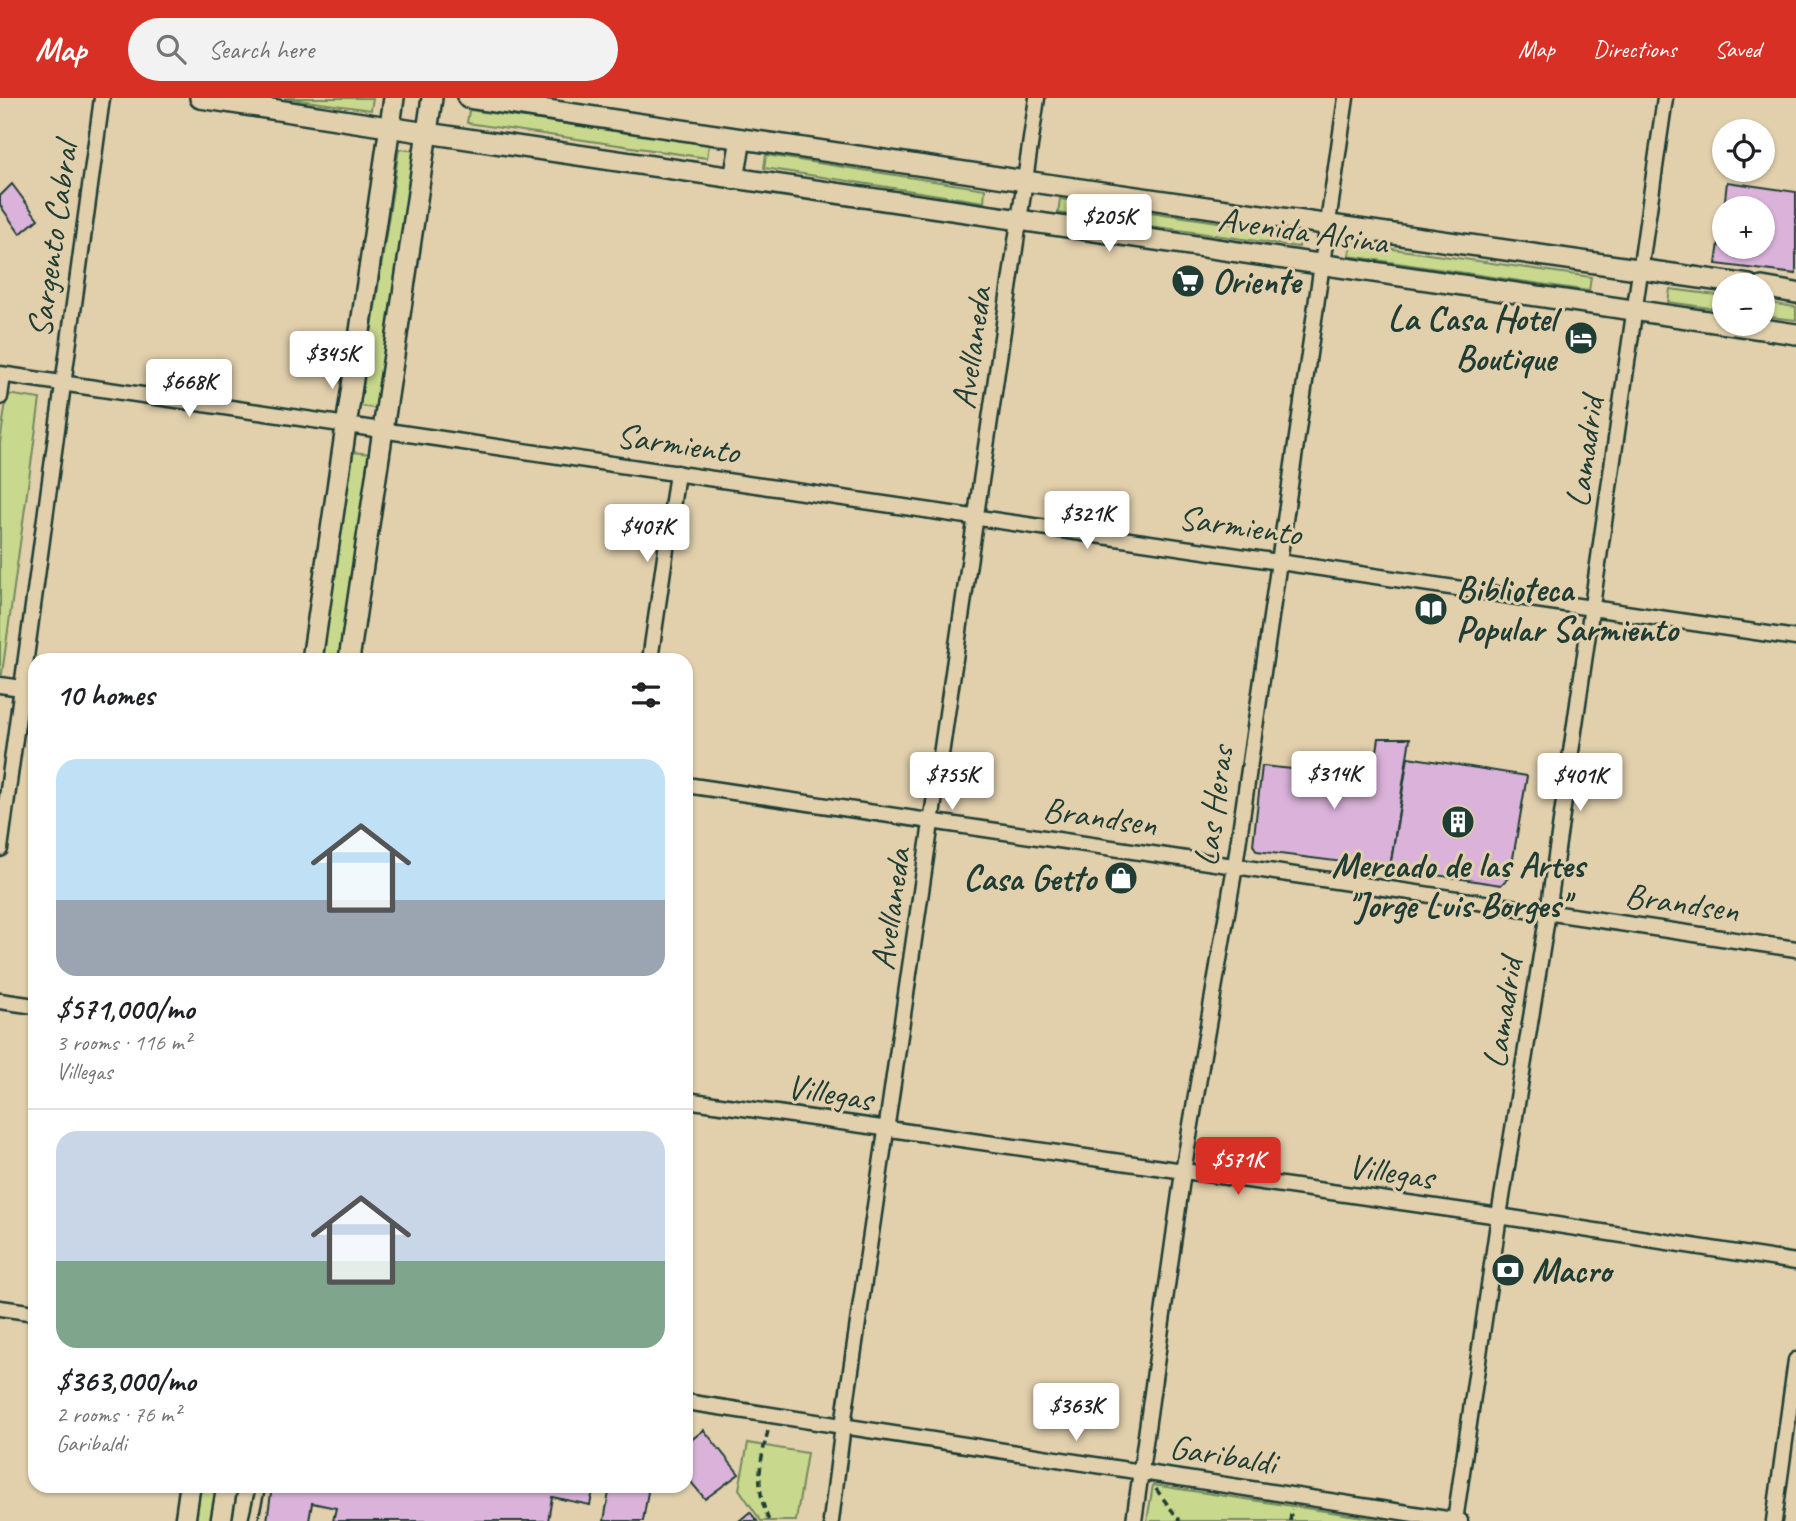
<!DOCTYPE html>
<html lang="en">
<head>
<meta charset="utf-8">
<style>
  body { margin:0; font-family:Caveat,sans-serif; background:#f2f2f2; color:#202124; height:100vh; display:flex; flex-direction:column; font-size:26px; white-space:nowrap }
  * { box-sizing:border-box; margin:0 }
  p { font-size:23px; color:#757577 }
  .icon { flex:none; width:38px; height:38px; fill:none; stroke:currentColor; stroke-width:2; stroke-linecap:round; stroke-linejoin:round }
  .map { position:relative; flex:1; overflow:hidden }
  .details { position:absolute; left:28px; top:555px; width:665px; height:840px; display:flex; flex-direction:column; background:#fff; border-radius:21px; box-shadow:0 2px 5px #0004 }
  .details>* { flex:none }
  .buttons { position:absolute; left:1712px; top:21px; display:grid; gap:14px }
  .buttons a { display:grid; place-items:center; width:63px; height:63px; border-radius:50%; background:#fff; box-shadow:0 2px 5px #0004; font-size:35px }
  .price { position:absolute; translate:-50% -60px; padding:0 16px; border-radius:7px; background:#fff; color:#222; font-size:23px; line-height:46px; filter:drop-shadow(0 2px 4px #0008) }
  .price::after { content:''; position:absolute; left:50%; top:42px; width:21px; height:16px; margin-left:-10px; background:inherit; clip-path:polygon(0 0,100% 0,50% 100%) }
  .price.current { background:#d93025; color:#fff }
  ul { padding:0; list-style:none }
  li { display:grid; align-content:center; gap:14px; height:371px; padding:0 28px }
  li+li { border-top:2px solid #e0e0e0 }
  li span { display:grid; place-items:center; height:217px; border-radius:21px; color:#555 }
  li>.icon { margin-inline-start:auto }
  span .icon { width:126px; height:126px; fill:#fffc; stroke-width:1 }
  li b { font-size:30px }
  h2 { display:flex; justify-content:space-between; align-items:center; height:84px; padding:0 28px; font-size:30px }
  header { display:flex; align-items:center; gap:42px; box-sizing:border-box; height:98px; padding:0 35px; background:#d93025; color:#fff }
  header strong { font-size:33px }
  nav { display:flex; gap:38px; margin-inline-start:auto; font-size:24px }
  .search { width:490px; height:63px; background:#f2f2f2; display:flex; align-items:center; gap:18px; box-sizing:border-box; padding:0 24px; border-radius:38px; color:#757577; font-size:26px }
  .map>svg:first-child { display:block }
  .green { fill:#c8d88c; stroke:#748a60; stroke-width:2 }
  .building { fill:#dab2da; stroke:#1f3d34; stroke-width:2 }
  .lines { fill:none; stroke-linecap:round; stroke-linejoin:round }
  .service-casing { stroke:#1f3d34; stroke-width:12 }
  .minor-casing { stroke:#1f3d34; stroke-width:19 }
  .secondary-casing { stroke:#1f3d34; stroke-width:24 }
  .path { stroke:#1f3d34; stroke-width:3.5; stroke-dasharray:7 5; stroke-linecap:butt }
  .service { stroke:#e2d0ad; stroke-width:7 }
  .minor { stroke:#e2d0ad; stroke-width:14 }
  .secondary { stroke:#e2d0ad; stroke-width:19 }
  .labels { text-anchor:middle; stroke-width:6; stroke-linejoin:round; paint-order:stroke }
  .street-label { font-size:35px; fill:#1f3d34; stroke:#e2d0ad }
  .poi-label { font-size:35px; font-weight:bold; fill:#1f3d34; stroke:#e2d0ad; text-anchor:start }
</style>
</head>
<body>
<header>
<strong>Map</strong>
<div class="search"><svg class="icon" aria-label="search" viewBox="0 0 24 24"><circle cx="10" cy="10" r="6"/><path d="M15 15l6 6"/></svg>Search here</div>
<nav><a>Map</a><a>Directions</a><a>Saved</a></nav>
</header>
<div class="map">
<svg width="1796" height="1423" viewBox="0 0 1796 1423">
  <rect width="100%" height="100%" fill="#e2d0ad"/>
  <filter id="ink" filterUnits="userSpaceOnUse"><feTurbulence type="fractalNoise" baseFrequency=".0143" numOctaves="2"/><feDisplacementMap in="SourceGraphic" scale="14" xChannelSelector="R" yChannelSelector="G"/><feConvolveMatrix kernelMatrix="1 2 1 2 8 2 1 2 1" color-interpolation-filters="sRGB"/></filter>
  <g filter="url(#ink)">
    <g class="green">
      <polygon points="284,0 373,0 371,12"/>
      <polygon points="469,12 709,46 707,60 467,25"/>
      <polygon points="399,51 417,53 379,311 360,308"/>
      <polygon points="766,57 985,91 984,104 764,70"/>
      <polygon points="1060,101 1301,136 1299,149 1058,115"/>
      <polygon points="1351,145 1591,179 1589,193 1349,158"/>
      <polygon points="1670,191 1724,198 1724,212 1668,204"/>
      <polygon points="1762,204 1796,209 1796,222 1762,218"/>
      <polygon points="7,296 40,301 2,576 0,576 0,345"/>
      <polygon points="352,354 371,356 341,562 321,562"/>
      <polygon points="748,1345 807,1355 796,1423 761,1423 739,1391"/>
      <polygon points="1153,1387 1390,1423 1147,1423"/>
      <polygon points="198,1388 217,1388 212,1423 193,1423"/>
    </g>
    <g class="building">
      <polygon points="1727,84 1796,94 1796,176 1716,166 1724,110 1724,149 1762,149 1762,110 1724,110"/>
      <polygon points="12,86 38,121 20,136 0,107 0,98"/>
      <polygon points="1379,640 1410,640 1390,770 1257,753 1253,747 1262,668 1373,679"/>
      <polygon points="1408,659 1527,678 1510,778 1501,787 1390,770"/>
      <polygon points="704,1332 739,1376 705,1401 686,1378 686,1346"/>
      <polygon points="272,1388 594,1388 590,1407 552,1399 548,1423 333,1423 336,1410 312,1405 309,1423 267,1423"/>
      <polygon points="610,1388 649,1388 643,1423 604,1423"/>
      <polygon points="750,1414 757,1423 739,1423"/>
    </g>
    <g class="lines">
      <defs>
        <polyline id="service" points="253,1423 261,1388"/>
        <g id="minor">
          <polyline points="0,276 1796,540"/>
          <polyline points="0,299 3,277"/>
          <polyline points="650,562 677,375"/>
          <polyline points="0,587 35,592"/>
          <polyline points="686,687 1796,851"/>
          <polyline points="0,751 102,0"/>
          <polyline points="0,903 35,908"/>
          <polyline points="686,1002 1499,1118 1796,1164"/>
          <polyline points="0,1210 35,1215"/>
          <polyline points="686,1304 1460,1423"/>
          <polyline points="831,1423 843,1327 1037,0"/>
          <polyline points="1134,1423 1183,1074 1235,768 1346,0"/>
          <polyline points="1455,1423 1499,1118 1548,814 1665,0"/>
          <polyline points="1774,1423 1796,1262"/>
        </g>
        <g id="secondary">
          <polyline points="200,0 427,35 1796,236"/>
          <polyline points="468,0 1025,83 1749,187"/>
          <polyline points="734,81 741,41"/>
          <polyline points="1762,189 1796,195"/>
          <polyline points="312,562 394,0"/>
          <polyline points="349,562 432,0"/>
          <polyline points="185,1423 190,1388"/>
          <polyline points="221,1423 227,1388"/>
        </g>
      </defs>
      <use href="#service" class="service-casing"/>
      <use href="#minor" class="minor-casing"/>
      <use href="#secondary" class="secondary-casing"/>
      <g class="path">
        <path d="M 768,1333 C 759,1367 755,1389 769,1423"/>
        <polyline points="1156,1391 1180,1423"/>
        <polyline points="1290,1423 1292,1411"/>
      </g>
      <use href="#service" class="service"/>
      <use href="#minor" class="minor"/>
      <use href="#secondary" class="secondary"/>
    </g>
  </g>
  <defs>
    <symbol id="supermarket-disc" viewBox="-11 -11 22 22"><circle r="9.5" fill="#1f3d34" stroke="#e2d0ad"/><path d="M-6-5.5h2.5l.6 2H6L4.5 2H-2.5L-4.4-4H-6ZM-1.5 3.2a1.3 1.3 0 1 0 .1 0ZM3 3.2a1.3 1.3 0 1 0 .1 0Z" fill="#fff"/></symbol>
    <symbol id="hotel-disc" viewBox="-11 -11 22 22"><circle r="9.5" fill="#1f3d34" stroke="#e2d0ad"/><path d="M-6-4.5h1.5V1H6V5H4.5V3h-9V5H-6ZM-4 0a1.8 1.8 0 1 1 3.6 0ZM.5 0V-2.5h3Q6-2.5 6 0Z" fill="#fff"/></symbol>
    <symbol id="library-disc" viewBox="-11 -11 22 22"><circle r="9.5" fill="#1f3d34" stroke="#e2d0ad"/><path d="M-6-4Q-3-5.5-.7-3.5V5Q-3 3-6 4ZM6-4Q3-5.5 .7-3.5V5Q3 3 6 4Z" fill="#fff"/></symbol>
    <symbol id="building-disc" viewBox="-11 -11 22 22"><circle r="9.5" fill="#1f3d34" stroke="#e2d0ad"/><path d="M-4-6H4V6H1V3H-1V6H-4ZM-2.5-4.3h1.7v1.8h-1.7ZM.8-4.3h1.7v1.8H.8ZM-2.5-1h1.7V.8h-1.7ZM.8-1h1.7V.8H.8Z" fill="#fff"/></symbol>
    <symbol id="shop-disc" viewBox="-11 -11 22 22"><circle r="9.5" fill="#1f3d34" stroke="#e2d0ad"/><path d="M-5-2.5h2.3a2.7 3.5 0 0 1 5.4 0H5L5.5 6h-11ZM-1.5-2.5h3a1.5 2.3 0 0 0-3 0Z" fill="#fff"/></symbol>
    <symbol id="bank-disc" viewBox="-11 -11 22 22"><circle r="9.5" fill="#1f3d34" stroke="#e2d0ad"/><path d="M-6-4H6V4H-6ZM0-2.3a2.3 2.3 0 1 0 0 4.6a2.3 2.3 0 1 0 0-4.6Z" fill="#fff"/></symbol>
  </defs>
  <g fill-rule="evenodd">
    <use href="#supermarket-disc" x="1169" y="164" width="38" height="38"/>
    <use href="#hotel-disc" x="1562" y="221" width="38" height="38"/>
    <use href="#library-disc" x="1412" y="492" width="38" height="38"/>
    <use href="#building-disc" x="1439" y="705" width="38" height="38"/>
    <use href="#shop-disc" x="1102" y="761" width="38" height="38"/>
    <use href="#bank-disc" x="1489" y="1153" width="38" height="38"/>
  </g>
  <g class="labels">
    <g class="street-label">
      <text transform="translate(1303 132) rotate(8)" y="12">Avenida Alsina</text>
      <text transform="translate(52 142) rotate(-82)" y="12">Sargento Cabral</text>
      <text transform="translate(971 250) rotate(-82)" y="12">Avellaneda</text>
      <text transform="translate(678 345) rotate(8)" y="12">Sarmiento</text>
      <text transform="translate(1584 354) rotate(-82)" y="12">Lamadrid</text>
      <text transform="translate(1240 427) rotate(8)" y="12">Sarmiento</text>
      <text transform="translate(1213 708) rotate(-82)" y="12">Las Heras</text>
      <text transform="translate(1100 718) rotate(8)" y="12">Brandsen</text>
      <text transform="translate(1682 804) rotate(8)" y="12">Brandsen</text>
      <text transform="translate(890 811) rotate(-82)" y="12">Avellaneda</text>
      <text transform="translate(1502 915) rotate(-81)" y="12">Lamadrid</text>
      <text transform="translate(830 994) rotate(9)" y="12">Villegas</text>
      <text transform="translate(1391 1073) rotate(8)" y="12">Villegas</text>
      <text transform="translate(1223 1356) rotate(9)" y="12">Garibaldi</text>
    </g>
    <g class="poi-label">
      <text x="1212" y="195">Oriente</text>
      <text x="1556" y="232" text-anchor="end">La Casa Hotel<tspan x="1556" dy="40">Boutique</tspan></text>
      <text x="1456" y="503">Biblioteca<tspan x="1456" dy="40">Popular Sarmiento</tspan></text>
      <text x="1458" y="779" text-anchor="middle">Mercado de las Artes<tspan x="1458" dy="40">"Jorge Luis Borges"</tspan></text>
      <text x="1096" y="792" text-anchor="end">Casa Getto</text>
      <text x="1532" y="1184">Macro</text>
    </g>
  </g>
</svg>
<div class="buttons">
<a><svg class="icon" aria-label="locate" viewBox="0 0 24 24"><circle cx="12" cy="12" r="6"/><path d="M12 2v4M12 18v4M2 12h4M18 12h4"/></svg></a>
<a>+</a>
<a>−</a>
</div>
<b class="price" style="left:1109px;top:156px">$205K</b>
<b class="price" style="left:332px;top:293px">$345K</b>
<b class="price" style="left:189px;top:321px">$668K</b>
<b class="price" style="left:1087px;top:453px">$321K</b>
<b class="price" style="left:647px;top:466px">$407K</b>
<b class="price" style="left:1334px;top:713px">$314K</b>
<b class="price" style="left:952px;top:714px">$755K</b>
<b class="price" style="left:1580px;top:715px">$401K</b>
<b class="price current" style="left:1238px;top:1099px">$571K</b>
<b class="price" style="left:1076px;top:1345px">$363K</b>
<section class="details">
<h2>10 homes<svg class="icon" aria-label="filters" viewBox="0 0 24 24"><path d="M4 7h16M4 17h16"/><circle cx="9" cy="7" r="2"/><circle cx="15" cy="17" r="2"/></svg></h2>
<ul>
<li><span style="background:linear-gradient(#bfe0f5 65%,#9aa5b1 0)"><svg class="icon" aria-label="home" viewBox="0 0 24 24"><path d="M3 11l9-7 9 7M6 9v11h12V9"/></svg></span><div><b>$571,000/mo</b><p>3 rooms · 116 m²</p><p>Villegas</p></div></li>
<li><span style="background:linear-gradient(#c9d6e8 60%,#7fa58c 0)"><svg class="icon" aria-label="home" viewBox="0 0 24 24"><path d="M3 11l9-7 9 7M6 9v11h12V9"/></svg></span><div><b>$363,000/mo</b><p>2 rooms · 76 m²</p><p>Garibaldi</p></div></li>
</ul>
</section>
</div>
</body>
</html>
